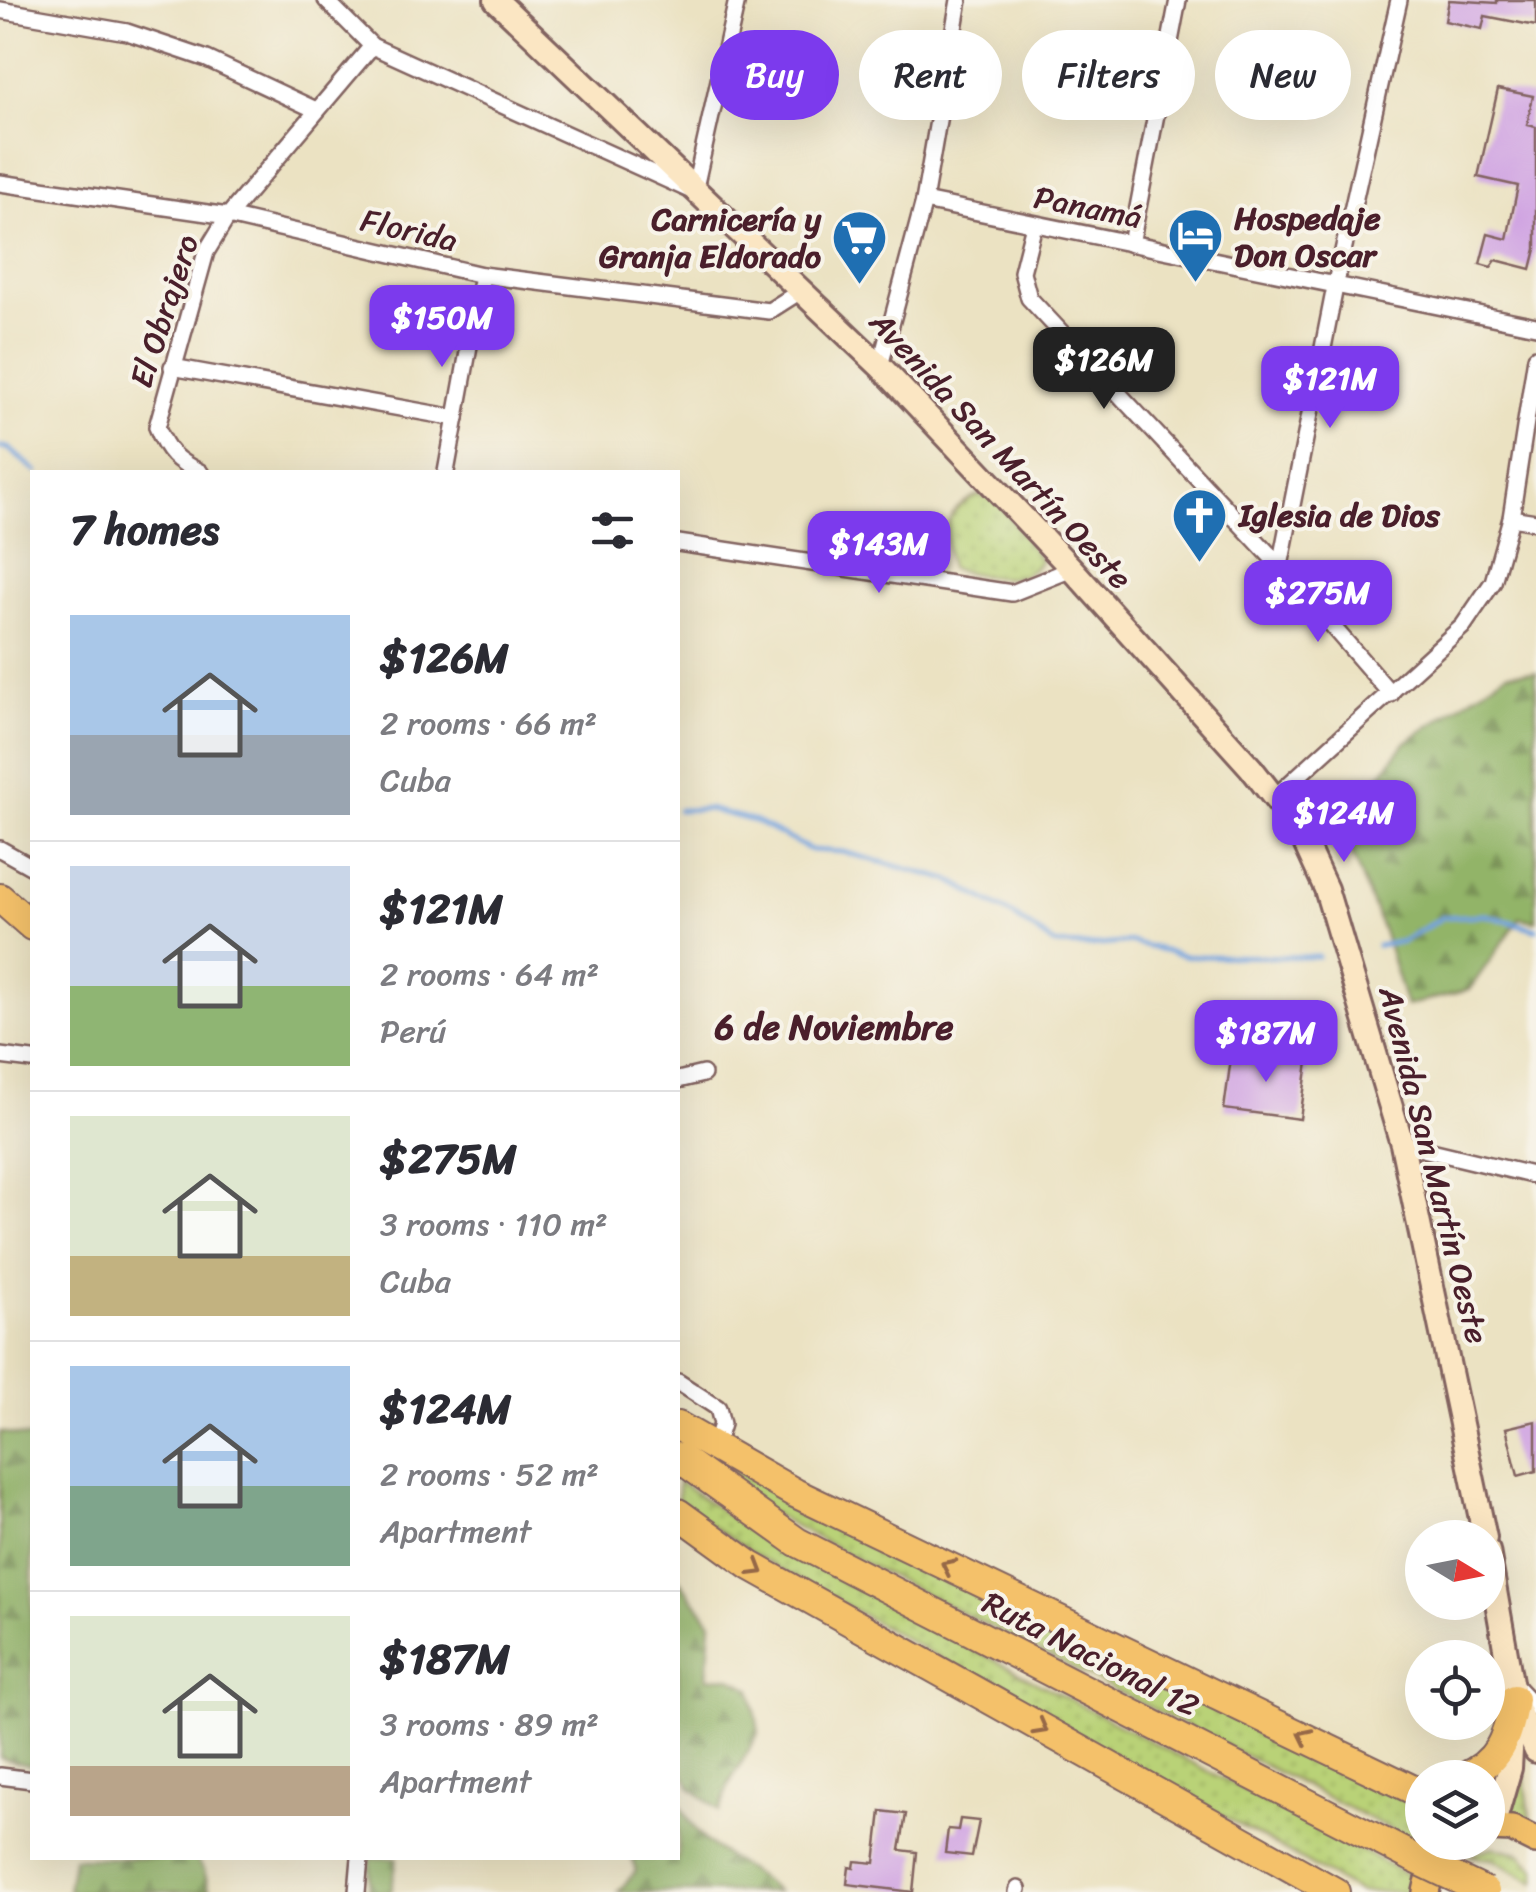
<!DOCTYPE html>
<html lang="en">
<head>
<meta charset="utf-8">
<style>
  body { margin:0; font-family:Sriracha,sans-serif; background:#f7f7f7; color:#2b2b33; height:100vh; display:flex; flex-direction:column; font-size:38px; white-space:nowrap }
  * { box-sizing:border-box; margin:0 }
  p { font-size:32px; color:#7c7c81 }
  .icon { flex:none; width:55px; height:55px; fill:none; stroke:currentColor; stroke-width:2; stroke-linecap:round; stroke-linejoin:round }
  .map { position:relative; flex:1; overflow:hidden }
  .panel { position:absolute; left:30px; top:470px; width:650px; height:1390px; display:flex; flex-direction:column; background:#fff; border-radius:0px; box-shadow:0 10px 40px #0002 }
  .panel>* { flex:none }
  .hud { position:absolute; left:710px; top:30px; width:675px; height:90px; display:flex; gap:20px }
  .needle { width:65px; rotate:100deg }
  .tools { position:absolute; left:1405px; top:1520px; display:grid; gap:20px }
  .tools a { display:grid; place-items:center; width:100px; height:100px; border-radius:50%; background:#fff; box-shadow:0 10px 40px #0002; font-size:50px }
  .price { position:absolute; translate:-50% -85px; padding:0 22px; border-radius:20px; background:#7c3aed; color:#fff; font-size:32px; line-height:65px; filter:drop-shadow(0 2px 5px #0008) }
  .price::after { content:''; position:absolute; left:50%; top:60px; width:30px; height:22px; margin-left:-15px; background:inherit; clip-path:polygon(0 0,100% 0,50% 100%) }
  .price.current { background:#222; color:#fff }
  ul { padding:0; list-style:none }
  li { display:flex; align-items:center; gap:30px; height:250px; padding:0 40px }
  li+li { border-top:2px solid #e1e1e2 }
  li span { display:grid; place-items:center; flex:none; width:280px; height:200px; border-radius:0px; color:#555 }
  li>.icon { margin-inline-start:auto }
  span .icon { width:120px; height:120px; fill:#fffc; stroke-width:1 }
  li b { font-size:42px }
  h2 { display:flex; justify-content:space-between; align-items:center; height:120px; padding:0 40px; font-size:42px }
  .pill { padding:0 35px; border-radius:45px; background:#fff; box-shadow:0 10px 40px #0002; font-size:35px; line-height:90px }
  .pill.current { background:#7c3aed; color:#fff }
  .map>svg:first-child { display:block }
  .grass { fill:url(#grass-dots); stroke:#827851; stroke-width:2.5 }
  .forest { fill:url(#forest-firs); stroke:#6e6a4a; stroke-width:2.5 }
  .lines { fill:none; stroke-linecap:round; stroke-linejoin:round }
  .stream { stroke:#73a3dd; stroke-width:5 }
  .building { fill:#d0a4e2 }
  .street-casing { stroke:#826360; stroke-width:20 }
  .secondary-casing { stroke:#826360; stroke-width:28 }
  .primary-casing { stroke:#826360; stroke-width:30 }
  .highway-casing { stroke:#826360; stroke-width:32 }
  .street { stroke:#fff; stroke-width:15 }
  .secondary { stroke:#fbe6c3; stroke-width:22 }
  .primary { stroke:#f4c16a; stroke-width:25 }
  .highway { stroke:#f4c16a; stroke-width:28 }
  .highway-bridge-casing { stroke:#826360; stroke-width:32; stroke-linecap:butt }
  .highway-bridge { stroke:#f4c16a; stroke-width:28 }
  .oneway { stroke:#966847 }
  .labels { text-anchor:middle; stroke-width:8; stroke-linejoin:round; paint-order:stroke }
  .street-label { font-size:32px; fill:#4a1f2b; stroke:#f7f3e8 }
  .poi-label { font-size:32px; font-weight:bold; fill:#4a1f2b; stroke:#f7f3e8; text-anchor:start }
  .neighbourhood-label { font-size:35px; font-weight:bold; fill:#4a1f2b; stroke:#f7f3e8 }
</style>
</head>
<body>
<div class="map">
<svg width="1536" height="1892" viewBox="0 0 1536 1892">
  <defs>
    <pattern id="grass-dots" width="8" height="8" patternUnits="userSpaceOnUse" patternTransform="scale(2.5)"><rect width="8" height="8" fill="#b9d277"/><path d="M2 2h.1M6 6h.1" fill="none" stroke="#a1b467" stroke-width="1.8" stroke-linecap="round"/></pattern>
    <pattern id="forest-firs" width="22" height="20" patternUnits="userSpaceOnUse" patternTransform="scale(2.5)"><rect width="22" height="20" fill="#92b468"/><path d="M5 1l3.5 6h-7zM16 11l3.5 6h-7z" fill="#799256"/></pattern>
  </defs>
  <rect width="100%" height="100%" fill="#f7f3e8"/>
  <filter id="ink" filterUnits="userSpaceOnUse"><feTurbulence type="fractalNoise" baseFrequency=".01" numOctaves="2"/><feDisplacementMap in="SourceGraphic" scale="20" xChannelSelector="R" yChannelSelector="G"/><feConvolveMatrix kernelMatrix="1 2 1 2 8 2 1 2 1" color-interpolation-filters="sRGB"/></filter>
  <filter id="wash" filterUnits="userSpaceOnUse"><feTurbulence type="fractalNoise" baseFrequency=".0048" numOctaves="4" result="noise"/><feDisplacementMap in="SourceGraphic" scale="40" xChannelSelector="R" yChannelSelector="G"/><feGaussianBlur stdDeviation="2.25" result="paint"/><feColorMatrix in="noise" values="0 0 0 0 0 0 0 0 0 0 0 0 0 0 0 0 0 1.4 0 .05"/><feComposite in="paint" operator="in"/></filter>
  <g filter="url(#wash)">
    <rect width="100%" height="100%" fill="#ebe2c2"/>
    <g class="grass">
      <path d="M 978,495 L 996,499 L 1041,560 C 1021,591 982,574 950,569 C 943,533 942,511 978,495 Z"/>
      <polygon points="700,1453 1422,1803 1422,1842 1425,1843 1422,1845 862,1562 753,1503 695,1459"/>
      <polygon points="678,1481 763,1540 1412,1877 1410,1892 1359,1892 755,1555 678,1502"/>
      <polygon points="1520,1744 1532,1829 1502,1820"/>
      <polygon points="1493,1847 1519,1853 1536,1869 1536,1883 1492,1859 1467,1856"/>
    </g>
    <g class="forest">
      <polygon points="1536,672 1536,921 1520,918 1469,990 1406,1006 1383,931 1341,827 1406,742 1507,673"/>
      <polygon points="0,1432 32,1438 32,1766 0,1758"/>
      <polygon points="678,1579 711,1622 707,1678 729,1677 751,1689 759,1732 728,1786 720,1811 692,1789 678,1764"/>
      <path d="M 678,1799 C 703,1858 737,1855 777,1892 L 618,1892 L 636,1871 L 632,1858 L 678,1858 Z"/>
      <polygon points="73,1858 196,1858 204,1870 210,1892 68,1892"/>
      <polygon points="371,1858 397,1858 391,1892 369,1892"/>
    </g>
    <g class="lines">
      <g class="stream">
        <polyline points="0,447 8,448 37,472"/>
        <polyline points="678,810 708,809 754,821 811,850 843,852 949,880 1014,916 1056,945 1089,946 1132,942 1185,956 1318,957"/>
        <polyline points="1378,946 1403,941 1443,917 1486,915 1536,929"/>
      </g>
    </g>
    <g id="blocks">
      <g class="building">
        <polygon points="1449,0 1497,3 1497,0 1536,0 1536,26 1485,16 1482,29 1445,21"/>
        <polygon points="1498,89 1533,96 1527,125 1536,127 1536,249 1531,269 1496,260 1491,267 1480,264 1488,234 1507,239 1518,186 1478,177"/>
        <polygon points="1232,1051 1308,1062 1300,1119 1224,1109"/>
        <polygon points="1536,1421 1536,1471 1518,1476 1506,1428"/>
        <polygon points="881,1811 906,1814 900,1850 917,1852 913,1892 847,1884 849,1867 854,1868 855,1861 875,1863"/>
        <polygon points="960,1819 979,1821 972,1856 945,1853 948,1829 958,1830"/>
      </g>
    </g>
  </g>
  <g filter="url(#ink)">
    <use href="#blocks" fill-opacity="0" stroke="#826360" stroke-width="2.5"/>
    <g class="lines">
      <defs>
        <g id="street">
          <polyline points="326,0 372,46 694,192 737,0"/>
          <polyline points="0,10 127,32 207,59 316,110"/>
          <polyline points="0,183 228,216 482,275 769,311 802,290"/>
          <polyline points="924,201 1536,326"/>
          <polyline points="1034,225 1022,272 1029,298 1280,566 1391,694"/>
          <polyline points="1131,244 1178,0"/>
          <polyline points="880,366 924,201 959,0"/>
          <polyline points="172,367 456,418"/>
          <path d="M 200,472 C 176,461 167,452 157,427 L 206,252 L 228,216 L 372,46"/>
          <polyline points="446,472 482,275"/>
          <polyline points="1511,518 1536,522"/>
          <polyline points="678,543 1012,593 1072,569"/>
          <polyline points="1280,566 1335,287 1399,0"/>
          <polyline points="1275,797 1463,626 1493,582 1511,518 1536,357"/>
          <polyline points="0,849 32,867"/>
          <polyline points="0,1056 32,1060"/>
          <polyline points="678,1080 703,1074"/>
          <polyline points="1402,1144 1536,1176"/>
          <polyline points="678,1382 718,1408 722,1424 715,1447"/>
          <polyline points="1514,1685 1536,1708"/>
          <polyline points="0,1776 32,1780"/>
          <polyline points="357,1892 360,1858"/>
          <polyline points="1017,1892 1018,1889"/>
        </g>
        <g id="secondary">
          <polyline points="496,0 880,366 1072,569 1251,768 1298,828 1326,889 1402,1144 1485,1538"/>
          <polyline points="1488,1551 1514,1699 1510,1768 1493,1827"/>
          <polyline points="1515,1703 1536,1751"/>
        </g>
        <g id="primary">
          <polyline points="1488,1828 1512,1829 1536,1841"/>
          <path d="M 1426,1892 C 1430,1871 1437,1857 1453,1842"/>
        </g>
        <g id="highway">
          <polyline points="0,898 32,926"/>
          <polyline points="678,1426 795,1493 1422,1794"/>
          <polyline points="678,1457 797,1542 1414,1858"/>
          <polyline points="678,1513 751,1566 1335,1892"/>
          <path d="M 1462,1778 C 1499,1763 1508,1737 1514,1699"/>
        </g>
      </defs>
      <use href="#street" class="street-casing"/>
      <use href="#secondary" class="secondary-casing"/>
      <use href="#primary" class="primary-casing"/>
      <use href="#highway" class="highway-casing"/>
      <use href="#street" class="street"/>
      <use href="#secondary" class="secondary"/>
      <use href="#primary" class="primary"/>
      <use href="#highway" class="highway"/>
      <defs>
        <polyline id="highway-bridge" points="1414,1858 1485,1892"/>
      </defs>
      <use href="#highway-bridge" class="highway-bridge-casing"/>
      <use href="#highway-bridge" class="highway-bridge"/>
    </g>
    <defs><path id="oneway-chevron" d="M-2-3.5L2.5 0L-2 3.5" fill="none" stroke-width="1.6" stroke-linecap="round" stroke-linejoin="round" transform="scale(2.5)"/></defs>
    <g class="oneway">
      <use href="#oneway-chevron" transform="translate(948 1566) rotate(-154)"/>
      <use href="#oneway-chevron" transform="translate(757 1569) rotate(31)"/>
      <use href="#oneway-chevron" transform="translate(1041 1728) rotate(29)"/>
      <use href="#oneway-chevron" transform="translate(1305 1736) rotate(-154)"/>
    </g>
  </g>
  <defs>
    <symbol id="hotel-pin" viewBox="-11 -11 22 30"><path d="M0 17L-7.5 6A9.5 9.5 0 1 1 7.5 6Z" fill="#1f6fb2" stroke="#f7f3e8"/><path d="M-6-4.5h1.5V1H6V5H4.5V3h-9V5H-6ZM-4 0a1.8 1.8 0 1 1 3.6 0ZM.5 0V-2.5h3Q6-2.5 6 0Z" fill="#fff"/></symbol>
    <symbol id="supermarket-pin" viewBox="-11 -11 22 30"><path d="M0 17L-7.5 6A9.5 9.5 0 1 1 7.5 6Z" fill="#1f6fb2" stroke="#f7f3e8"/><path d="M-6-5.5h2.5l.6 2H6L4.5 2H-2.5L-4.4-4H-6ZM-1.5 3.2a1.3 1.3 0 1 0 .1 0ZM3 3.2a1.3 1.3 0 1 0 .1 0Z" fill="#fff"/></symbol>
    <symbol id="church-pin" viewBox="-11 -11 22 30"><path d="M0 17L-7.5 6A9.5 9.5 0 1 1 7.5 6Z" fill="#1f6fb2" stroke="#f7f3e8"/><path d="M-1.2-6h2.4v3.5h3.3v2.4h-3.3V6h-2.4V-.1h-3.3v-2.4h3.3Z" fill="#fff"/></symbol>
  </defs>
  <g fill-rule="evenodd">
    <use href="#hotel-pin" x="1164" y="204" width="63" height="86"/>
    <use href="#supermarket-pin" x="828" y="206" width="63" height="86"/>
    <use href="#church-pin" x="1168" y="484" width="63" height="86"/>
  </g>
  <g class="labels">
    <g class="street-label">
      <text transform="translate(1088 207) rotate(11)" y="11">Panamá</text>
      <text transform="translate(409 230) rotate(13)" y="11">Florida</text>
      <text transform="translate(164 311) rotate(-72)" y="11">El Obrajero</text>
      <text transform="translate(1001 450) rotate(47)" y="11">Avenida San Martín Oeste</text>
      <text transform="translate(1434 1165) rotate(76)" y="11">Avenida San Martín Oeste</text>
      <text transform="translate(1091 1654) rotate(27)" y="11">Ruta Nacional 12</text>
    </g>
    <g class="poi-label">
      <text x="1234" y="229">Hospedaje<tspan x="1234" dy="37">Don Oscar</tspan></text>
      <text x="821" y="230" text-anchor="end">Carnicería y<tspan x="821" dy="37">Granja Eldorado</tspan></text>
      <text x="1239" y="526">Iglesia de Dios</text>
    </g>
    <g class="neighbourhood-label">
      <text x="834" y="1039">6 de Noviembre</text>
    </g>
  </g>
</svg>
<div class="tools">
<a><svg class="needle" viewBox="-14 -14 28 28"><path d="M0-13l5 13h-10z" fill="#e53935"/><path d="M0 13l5-13h-10z" fill="#7c7c81"/></svg></a>
<a><svg class="icon" aria-label="locate" viewBox="0 0 24 24"><circle cx="12" cy="12" r="6"/><path d="M12 2v4M12 18v4M2 12h4M18 12h4"/></svg></a>
<a><svg class="icon" aria-label="layers" viewBox="0 0 24 24"><path d="M12 4l9 5-9 5-9-5zM3 14l9 5 9-5"/></svg></a>
</div>
<b class="price" style="left:442px;top:370px">$150M</b>
<b class="price current" style="left:1104px;top:412px">$126M</b>
<b class="price" style="left:1330px;top:431px">$121M</b>
<b class="price" style="left:879px;top:596px">$143M</b>
<b class="price" style="left:1318px;top:645px">$275M</b>
<b class="price" style="left:1344px;top:865px">$124M</b>
<b class="price" style="left:1266px;top:1085px">$187M</b>
<div class="hud">
<a class="pill current">Buy</a>
<a class="pill">Rent</a>
<a class="pill">Filters</a>
<a class="pill">New</a>
</div>
<section class="panel">
<h2>7 homes<svg class="icon" aria-label="filters" viewBox="0 0 24 24"><path d="M4 7h16M4 17h16"/><circle cx="9" cy="7" r="2"/><circle cx="15" cy="17" r="2"/></svg></h2>
<ul>
<li><span style="background:linear-gradient(#a9c7e8 60%,#9aa5b1 0)"><svg class="icon" aria-label="home" viewBox="0 0 24 24"><path d="M3 11l9-7 9 7M6 9v11h12V9"/></svg></span><div><b>$126M</b><p>2 rooms · 66 m²</p><p>Cuba</p></div></li>
<li><span style="background:linear-gradient(#c9d6e8 60%,#8fb573 0)"><svg class="icon" aria-label="home" viewBox="0 0 24 24"><path d="M3 11l9-7 9 7M6 9v11h12V9"/></svg></span><div><b>$121M</b><p>2 rooms · 64 m²</p><p>Perú</p></div></li>
<li><span style="background:linear-gradient(#dfe7d0 70%,#c2b280 0)"><svg class="icon" aria-label="home" viewBox="0 0 24 24"><path d="M3 11l9-7 9 7M6 9v11h12V9"/></svg></span><div><b>$275M</b><p>3 rooms · 110 m²</p><p>Cuba</p></div></li>
<li><span style="background:linear-gradient(#a9c7e8 60%,#7fa58c 0)"><svg class="icon" aria-label="home" viewBox="0 0 24 24"><path d="M3 11l9-7 9 7M6 9v11h12V9"/></svg></span><div><b>$124M</b><p>2 rooms · 52 m²</p><p>Apartment</p></div></li>
<li><span style="background:linear-gradient(#dfe7d0 75%,#b9a48a 0)"><svg class="icon" aria-label="home" viewBox="0 0 24 24"><path d="M3 11l9-7 9 7M6 9v11h12V9"/></svg></span><div><b>$187M</b><p>3 rooms · 89 m²</p><p>Apartment</p></div></li>
</ul>
</section>
</div>
</body>
</html>
